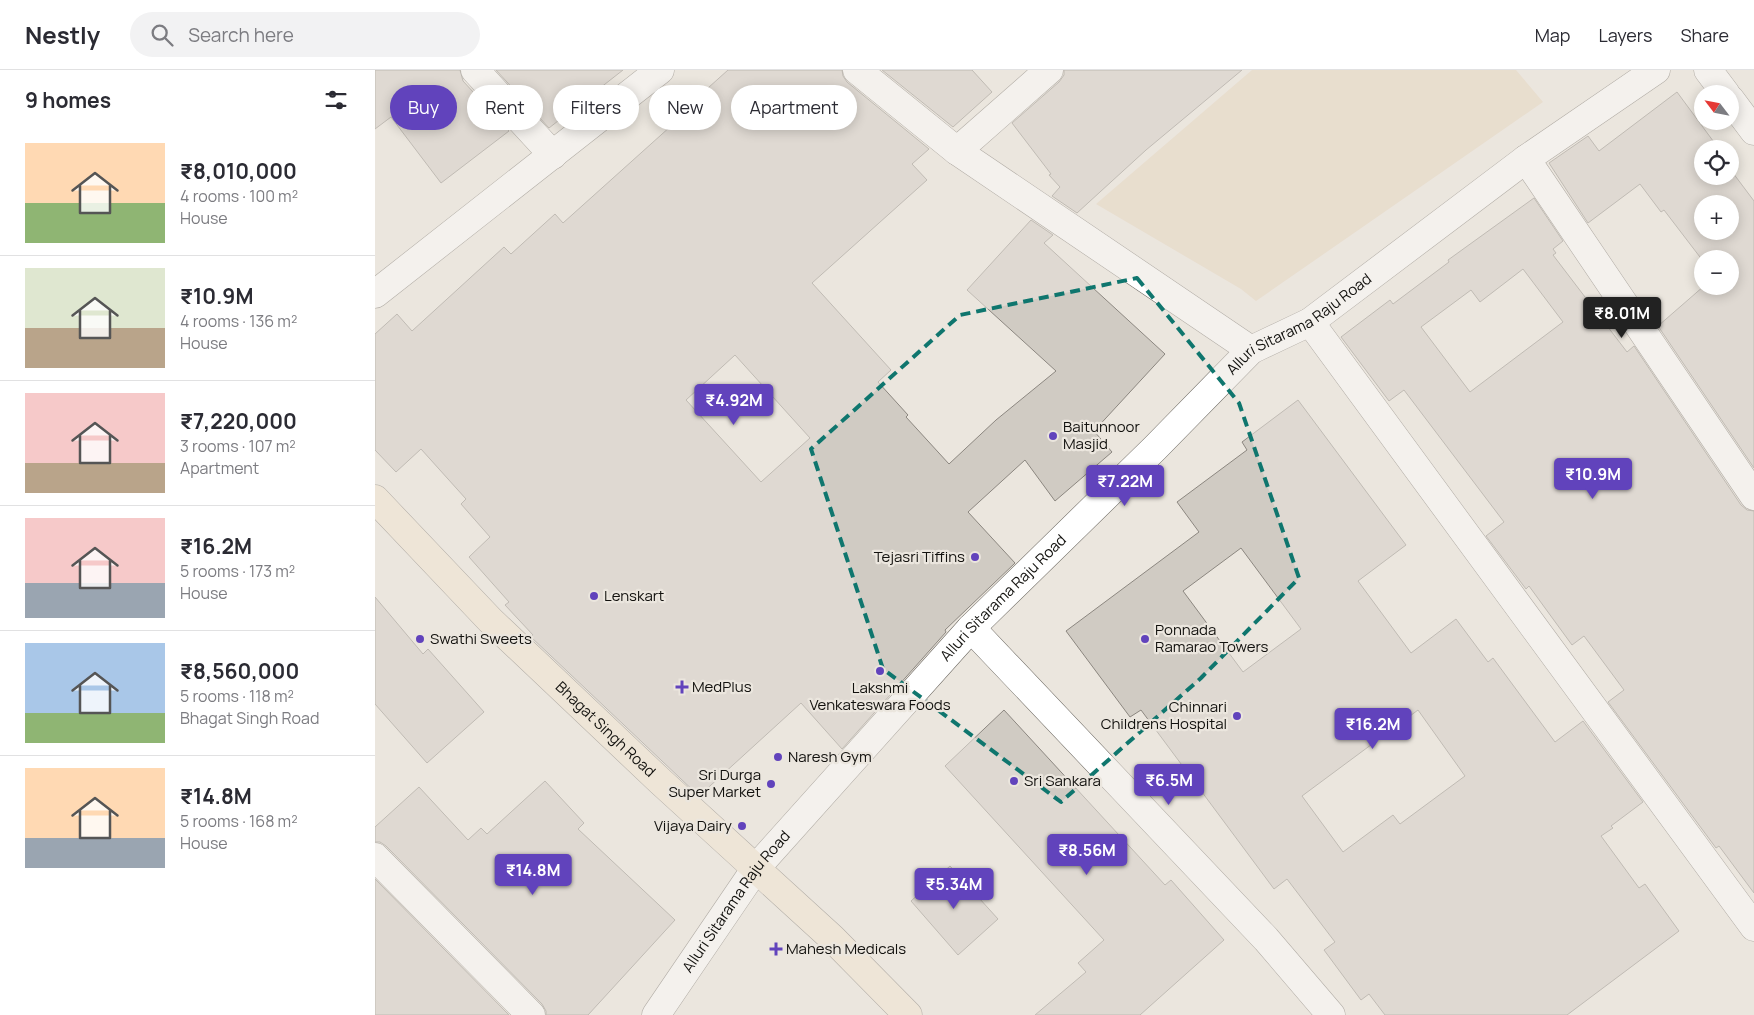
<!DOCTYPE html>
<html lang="en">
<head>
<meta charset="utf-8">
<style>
  body { margin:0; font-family:Manrope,sans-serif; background:#f2f2f3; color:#2b2b33; height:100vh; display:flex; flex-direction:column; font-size:19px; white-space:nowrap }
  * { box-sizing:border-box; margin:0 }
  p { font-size:16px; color:#7c7c81 }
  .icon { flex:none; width:28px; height:28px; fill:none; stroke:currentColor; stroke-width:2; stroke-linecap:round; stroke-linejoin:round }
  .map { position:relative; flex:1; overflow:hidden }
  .sheet { display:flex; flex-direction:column; background:#fff; width:375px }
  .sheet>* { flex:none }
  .banner { position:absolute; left:15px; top:15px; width:475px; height:45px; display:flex; gap:10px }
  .needle { width:32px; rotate:302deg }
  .controls { position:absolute; left:1319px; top:15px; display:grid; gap:10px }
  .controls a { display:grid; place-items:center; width:45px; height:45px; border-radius:50%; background:#fff; box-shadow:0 2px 12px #0003; font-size:25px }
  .price { position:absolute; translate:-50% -42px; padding:0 11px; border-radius:5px; background:#6143bc; color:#fff; font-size:16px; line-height:32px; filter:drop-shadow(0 1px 2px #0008) }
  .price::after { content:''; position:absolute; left:50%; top:30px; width:15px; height:11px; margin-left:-8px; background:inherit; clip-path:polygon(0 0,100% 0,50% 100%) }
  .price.current { background:#222; color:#fff }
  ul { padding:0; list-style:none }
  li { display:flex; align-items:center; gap:15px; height:125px; padding:0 25px }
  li+li { border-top:1px solid #e1e1e2 }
  li span { display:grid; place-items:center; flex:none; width:140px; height:100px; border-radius:0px; color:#555 }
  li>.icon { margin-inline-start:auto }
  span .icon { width:60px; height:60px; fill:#fffc; stroke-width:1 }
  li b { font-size:21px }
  h2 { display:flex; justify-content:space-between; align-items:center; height:60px; padding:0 25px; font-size:21px }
  .tag { padding:0 18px; border-radius:22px; background:#fff; box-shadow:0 2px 12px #0003; font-size:18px; line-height:45px }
  .tag.current { background:#6143bc; color:#fff }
  header { display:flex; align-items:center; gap:30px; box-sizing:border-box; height:70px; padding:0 25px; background:#fff; border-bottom:1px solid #e1e1e2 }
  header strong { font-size:24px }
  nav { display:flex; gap:28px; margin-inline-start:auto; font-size:18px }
  .search { width:350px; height:45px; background:#f2f2f3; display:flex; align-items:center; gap:12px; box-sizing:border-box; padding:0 18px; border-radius:28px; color:#7c7c81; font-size:19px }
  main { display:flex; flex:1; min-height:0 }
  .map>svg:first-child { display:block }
  .green { fill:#e4d4bb }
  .building { fill:#d0cbc3; stroke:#8c8780; fill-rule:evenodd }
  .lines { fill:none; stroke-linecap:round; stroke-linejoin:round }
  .street-casing { stroke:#6c6861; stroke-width:29 }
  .secondary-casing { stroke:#6c6861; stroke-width:29 }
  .street { stroke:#fff; stroke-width:28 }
  .secondary { stroke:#f1e4cf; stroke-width:28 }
  .marked { fill:none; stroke:#0f766e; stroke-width:4; stroke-dasharray:10 6; stroke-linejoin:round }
  .poi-dot { fill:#6143bc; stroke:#ebe6de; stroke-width:2 }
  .labels { text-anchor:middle; stroke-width:4.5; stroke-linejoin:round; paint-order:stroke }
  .street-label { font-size:15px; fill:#12110e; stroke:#ebe6de }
  .poi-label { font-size:15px; fill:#12110e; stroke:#ebe6de; text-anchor:start }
</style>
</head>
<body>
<header>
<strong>Nestly</strong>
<div class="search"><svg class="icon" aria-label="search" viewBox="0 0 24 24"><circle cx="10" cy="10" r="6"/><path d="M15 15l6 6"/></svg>Search here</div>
<nav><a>Map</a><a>Layers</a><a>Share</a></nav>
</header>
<main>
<section class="sheet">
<h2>9 homes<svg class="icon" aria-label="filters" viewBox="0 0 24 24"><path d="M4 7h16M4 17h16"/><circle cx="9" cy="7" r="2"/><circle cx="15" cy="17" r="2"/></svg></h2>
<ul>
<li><span style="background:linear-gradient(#ffd9b3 60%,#8fb573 0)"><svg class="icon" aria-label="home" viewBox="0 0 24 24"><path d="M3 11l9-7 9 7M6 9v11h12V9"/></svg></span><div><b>₹8,010,000</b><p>4 rooms · 100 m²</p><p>House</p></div></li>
<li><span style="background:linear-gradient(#dfe7d0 60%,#b9a48a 0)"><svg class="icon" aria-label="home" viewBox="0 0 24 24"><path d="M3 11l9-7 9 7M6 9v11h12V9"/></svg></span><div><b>₹10.9M</b><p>4 rooms · 136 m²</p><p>House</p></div></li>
<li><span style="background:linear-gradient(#f6c9c9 70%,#b9a48a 0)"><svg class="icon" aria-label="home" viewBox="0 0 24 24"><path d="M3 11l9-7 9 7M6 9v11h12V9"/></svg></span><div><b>₹7,220,000</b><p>3 rooms · 107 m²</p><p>Apartment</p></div></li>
<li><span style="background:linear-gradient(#f6c9c9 65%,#9aa5b1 0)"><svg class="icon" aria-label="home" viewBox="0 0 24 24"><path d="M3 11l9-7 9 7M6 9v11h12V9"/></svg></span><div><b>₹16.2M</b><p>5 rooms · 173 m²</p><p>House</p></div></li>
<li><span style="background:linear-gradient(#a9c7e8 70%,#8fb573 0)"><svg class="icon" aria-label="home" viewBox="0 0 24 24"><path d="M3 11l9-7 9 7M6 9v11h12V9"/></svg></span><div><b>₹8,560,000</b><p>5 rooms · 118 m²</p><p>Bhagat Singh Road</p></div></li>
<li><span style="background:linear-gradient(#ffd9b3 70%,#9aa5b1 0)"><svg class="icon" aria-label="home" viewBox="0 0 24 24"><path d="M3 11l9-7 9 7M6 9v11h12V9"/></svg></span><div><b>₹14.8M</b><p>5 rooms · 168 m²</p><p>House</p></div></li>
</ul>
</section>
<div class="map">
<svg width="1379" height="945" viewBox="0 0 1379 945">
  <rect width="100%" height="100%" fill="#ebe6de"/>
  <polygon class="green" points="877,0 1141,0 1168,32 881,231 866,219 721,134"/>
  <g class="building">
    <polygon points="0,0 85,0 88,11 134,61 66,113 16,47 0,59"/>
    <polygon points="121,0 248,0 174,58"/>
    <path d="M 353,0 L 467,0 L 468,6 L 472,12 L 554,79 L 537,94 L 552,110 L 437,213 L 516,300 L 503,312 L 533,345 L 531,347 L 574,394 L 621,350 L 681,301 L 592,220 L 656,150 L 678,165 L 669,173 L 790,284 L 719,361 L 737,382 L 680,431 L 650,390 L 593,442 L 640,493 L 570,560 L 571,562 L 467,679 L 426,633 L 324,726 L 156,567 L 158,565 L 130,535 L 134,532 L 94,487 L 115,467 L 86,434 L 91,429 L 46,379 L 21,402 L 0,380 L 0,264 L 22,244 L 37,261 L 129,177 L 136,184 L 180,144 L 188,153 L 296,56 L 294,53 ZM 360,285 L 435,368 L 386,412 L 311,330 Z"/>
    <polygon points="507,0 597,0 617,22 578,57"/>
    <polygon points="689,0 867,0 771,80 702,143 677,126 685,117 674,105 676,104 637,53 684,12 689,5"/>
    <path d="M 1302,22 L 1344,79 L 1328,79 L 1328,106 L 1355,106 L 1355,99 L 1379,131 L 1379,398 L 1283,256 L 1329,216 L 1355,216 L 1355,189 L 1328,189 L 1328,191 L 1289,140 L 1286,142 L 1265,114 L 1213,153 L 1174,93 L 1213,66 L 1224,81 ZM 1328,134 L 1355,134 L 1355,161 L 1328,161 Z"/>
    <path d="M 1159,128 L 1188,171 L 1178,179 L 1181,183 L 1178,185 L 1252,282 L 1259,276 L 1366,435 L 1372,440 L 1379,441 L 1379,823 L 1344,776 L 1341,778 L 1233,632 L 1249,620 L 1209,566 L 1197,575 L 1154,516 L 1151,519 L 1111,466 L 1129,452 L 1029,320 L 1014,331 L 966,267 L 1015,230 L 1018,234 L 1074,192 L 1073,190 ZM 1148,199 L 1188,252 L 1095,322 L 1046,257 L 1096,220 L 1105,232 Z"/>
    <path d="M 923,330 L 1031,475 L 983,511 L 1036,583 L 1081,549 L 1113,592 L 1118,588 L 1180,672 L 1208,651 L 1268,732 L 1236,756 L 1238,758 L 1226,766 L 1264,818 L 1270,814 L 1304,861 L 1192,945 L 1010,945 L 994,924 L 986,930 L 949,880 L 960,872 L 912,809 L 899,819 L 766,640 L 755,647 L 691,561 L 824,462 L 802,432 L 872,380 L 867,372 ZM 866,478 L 926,559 L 868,602 L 808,521 ZM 1043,640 L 1090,706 L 1025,754 L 1018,745 L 968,782 L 927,726 Z"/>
    <polygon points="0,527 48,584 53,579 109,642 52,693 0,634"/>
    <polygon points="629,640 790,815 796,810 849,870 765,945 660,945 711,902 703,893 729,870 570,696"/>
    <polygon points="170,711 209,753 203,759 300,850 213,945 171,945 171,941 167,934 11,776 5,772 0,772 0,757 44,717 93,770 106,758 112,764"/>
    <polygon points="575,796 623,849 583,885 536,831"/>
    <polygon points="0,809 134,945 0,945"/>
  </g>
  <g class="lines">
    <defs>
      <g id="street">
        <polyline points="100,0 178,85"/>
        <polyline points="482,0 582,81 876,280"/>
        <polyline points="1333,0 1351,24"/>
        <polyline points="1355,29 1379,61"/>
        <polyline points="582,81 674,0"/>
        <polyline points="1151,89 1379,426"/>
        <polyline points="0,224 285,0"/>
        <polyline points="935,252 1379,857"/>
        <polyline points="596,558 891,869 956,945"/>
        <polyline points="0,787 156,945"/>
        <path id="s1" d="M 281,945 L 381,798 L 596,558 L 780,378 L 876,280 L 935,252 L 1151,89 L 1281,0"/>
      </g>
      <g id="secondary">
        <path id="s2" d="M 0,429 L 115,550 L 285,711 L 457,868 L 533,945"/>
      </g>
    </defs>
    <use href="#street" class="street-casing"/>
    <use href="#secondary" class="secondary-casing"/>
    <use href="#street" class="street"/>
    <use href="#secondary" class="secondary"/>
  </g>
  <path d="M0 0H1379V945H0ZM 762,208 L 864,333 L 924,508 L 826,608 L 686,732 L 508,599 L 436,379 L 585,245 Z" fill="#ebe6de" fill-opacity=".55" fill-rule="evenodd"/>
  <path class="marked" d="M 762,208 L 864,333 L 924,508 L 826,608 L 686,732 L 508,599 L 436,379 L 585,245 Z"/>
  <g class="poi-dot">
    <circle cx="678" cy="366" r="5"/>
    <circle cx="600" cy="487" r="5"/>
    <circle cx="219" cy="526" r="5"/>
    <circle cx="45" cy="569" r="5"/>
    <circle cx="770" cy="569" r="5"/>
    <circle cx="505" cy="601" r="5"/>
    <path d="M304.5 609.5h5v5h5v5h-5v5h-5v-5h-5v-5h5z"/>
    <circle cx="862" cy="646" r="5"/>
    <circle cx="403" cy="687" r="5"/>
    <circle cx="639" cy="711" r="5"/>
    <circle cx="396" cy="714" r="5"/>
    <circle cx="367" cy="756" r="5"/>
    <path d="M398.5 871.5h5v5h5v5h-5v5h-5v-5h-5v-5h5z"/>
  </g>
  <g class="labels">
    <g class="street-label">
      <text dy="5" stroke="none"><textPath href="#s1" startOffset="949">Alluri Sitarama Raju Road</textPath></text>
      <text dy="5" stroke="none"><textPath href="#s1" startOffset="544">Alluri Sitarama Raju Road</textPath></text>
      <text dy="5" stroke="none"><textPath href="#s2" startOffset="326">Bhagat Singh Road</textPath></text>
      <text dy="5" stroke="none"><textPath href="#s1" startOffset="139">Alluri Sitarama Raju Road</textPath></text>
    </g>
    <g class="poi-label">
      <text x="688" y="362">Baitunnoor<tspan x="688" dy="17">Masjid</tspan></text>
      <text x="590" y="492" text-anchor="end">Tejasri Tiffins</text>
      <text x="229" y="531">Lenskart</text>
      <text x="780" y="565">Ponnada<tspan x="780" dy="17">Ramarao Towers</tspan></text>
      <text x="55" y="574">Swathi Sweets</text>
      <text x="317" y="622">MedPlus</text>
      <text x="505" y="623" text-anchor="middle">Lakshmi<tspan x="505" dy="17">Venkateswara Foods</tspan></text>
      <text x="852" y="642" text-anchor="end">Chinnari<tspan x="852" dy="17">Childrens Hospital</tspan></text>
      <text x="413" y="692">Naresh Gym</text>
      <text x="386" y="710" text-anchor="end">Sri Durga<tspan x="386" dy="17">Super Market</tspan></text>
      <text x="649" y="716">Sri Sankara</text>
      <text x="357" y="761" text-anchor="end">Vijaya Dairy</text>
      <text x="411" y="884">Mahesh Medicals</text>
    </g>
  </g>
</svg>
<div class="controls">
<a><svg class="needle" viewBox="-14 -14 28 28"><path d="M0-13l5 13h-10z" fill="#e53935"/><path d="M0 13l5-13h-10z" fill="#7c7c81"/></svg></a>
<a><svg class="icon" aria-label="locate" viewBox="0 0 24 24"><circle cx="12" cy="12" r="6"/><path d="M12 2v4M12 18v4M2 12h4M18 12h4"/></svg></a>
<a>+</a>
<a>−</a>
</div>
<b class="price current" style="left:1247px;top:269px">₹8.01M</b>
<b class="price" style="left:359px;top:356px">₹4.92M</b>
<b class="price" style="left:1218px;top:430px">₹10.9M</b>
<b class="price" style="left:750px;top:437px">₹7.22M</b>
<b class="price" style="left:998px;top:680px">₹16.2M</b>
<b class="price" style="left:794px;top:736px">₹6.5M</b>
<b class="price" style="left:712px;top:806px">₹8.56M</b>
<b class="price" style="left:158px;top:826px">₹14.8M</b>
<b class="price" style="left:579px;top:840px">₹5.34M</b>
<div class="banner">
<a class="tag current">Buy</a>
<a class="tag">Rent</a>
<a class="tag">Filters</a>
<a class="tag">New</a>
<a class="tag">Apartment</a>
</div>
</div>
</main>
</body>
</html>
